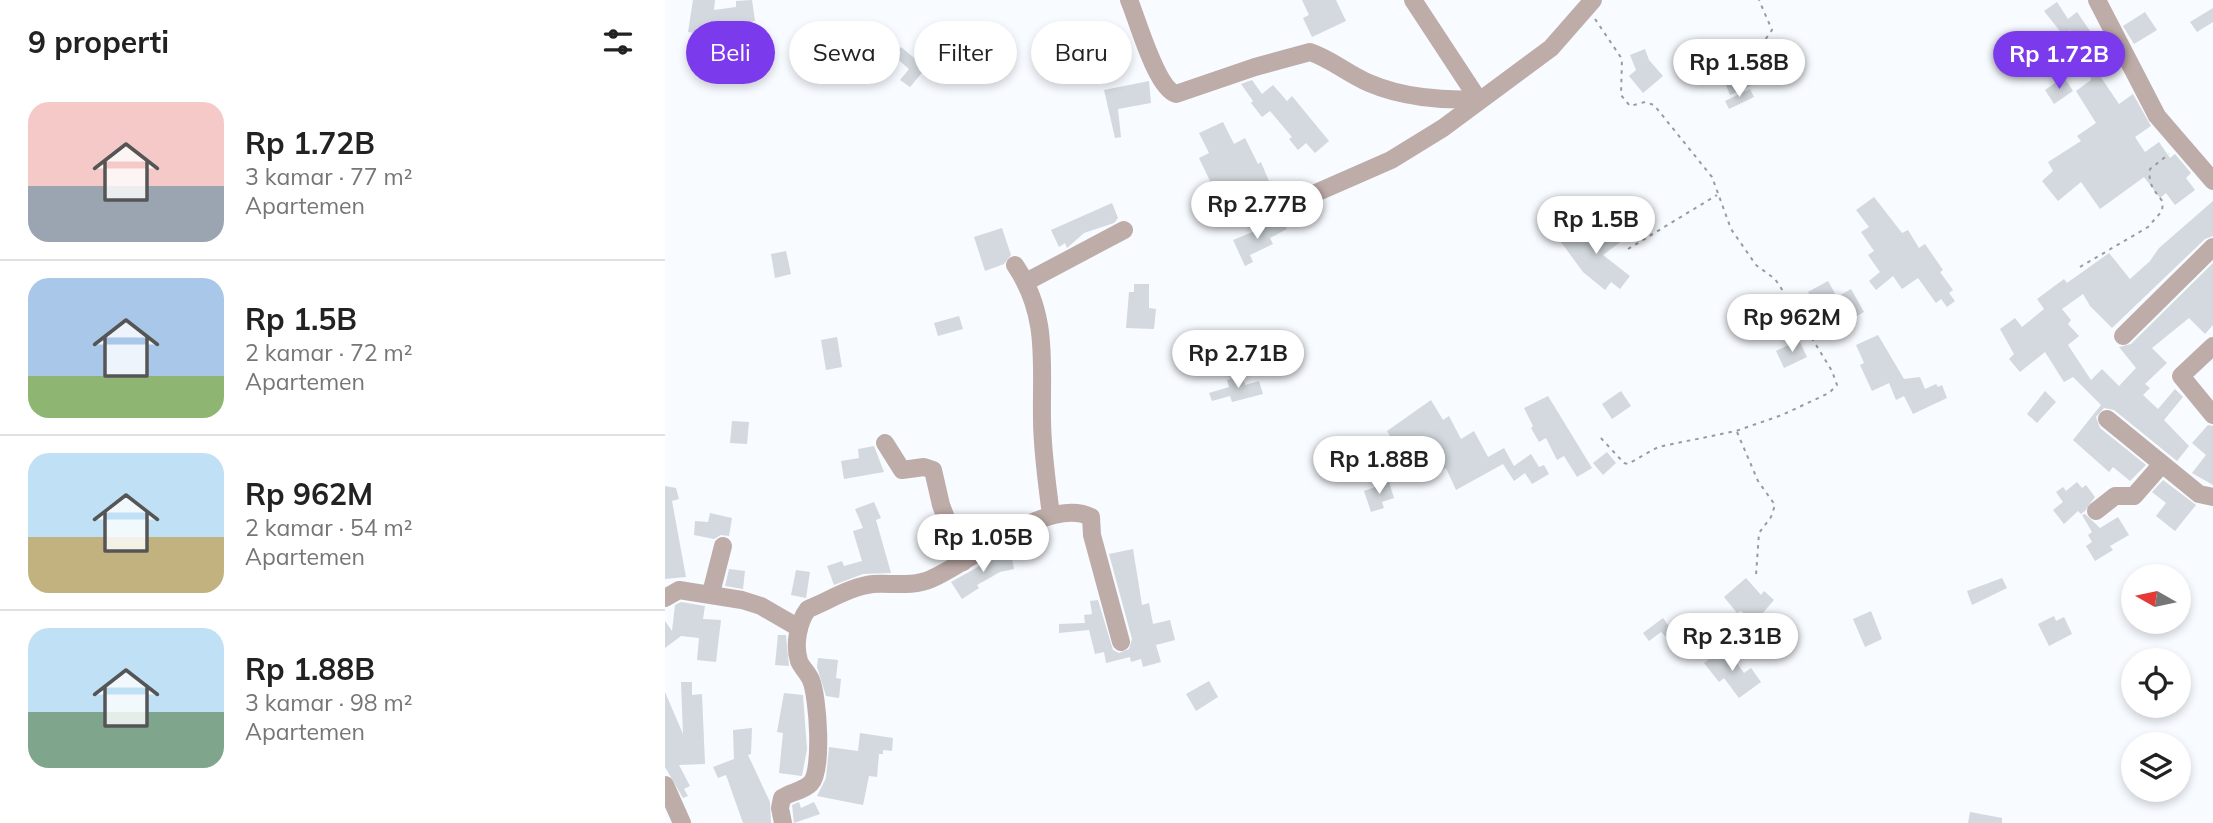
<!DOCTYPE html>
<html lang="id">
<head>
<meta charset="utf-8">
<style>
  body { margin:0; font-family:Mulish,sans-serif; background:#f2f2f2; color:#222; height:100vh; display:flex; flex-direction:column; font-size:26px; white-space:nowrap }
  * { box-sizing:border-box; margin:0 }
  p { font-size:23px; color:#767676 }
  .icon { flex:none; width:38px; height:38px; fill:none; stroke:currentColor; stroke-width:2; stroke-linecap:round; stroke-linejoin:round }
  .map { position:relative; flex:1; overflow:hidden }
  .side { display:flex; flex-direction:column; background:#fff; width:665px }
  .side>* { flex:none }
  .banner { position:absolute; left:21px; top:21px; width:665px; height:63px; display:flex; gap:14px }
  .needle { width:46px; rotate:279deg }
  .buttons { position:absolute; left:1456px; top:564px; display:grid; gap:14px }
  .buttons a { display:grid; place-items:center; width:70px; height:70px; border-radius:50%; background:#fff; box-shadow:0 4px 10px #0003; font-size:35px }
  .price { position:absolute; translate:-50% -60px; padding:0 16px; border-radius:24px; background:#fff; color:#222; font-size:23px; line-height:46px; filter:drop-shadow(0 2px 4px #0008) }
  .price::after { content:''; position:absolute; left:50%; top:42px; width:21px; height:16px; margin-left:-10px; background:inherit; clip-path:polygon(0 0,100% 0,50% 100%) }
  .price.selected { background:#7c3aed; color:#fff }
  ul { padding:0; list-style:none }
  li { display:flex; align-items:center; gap:21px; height:175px; padding:0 28px }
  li+li { border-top:2px solid #e0e0e0 }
  li span { display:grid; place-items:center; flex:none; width:196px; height:140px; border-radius:21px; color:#555 }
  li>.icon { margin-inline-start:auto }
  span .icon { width:84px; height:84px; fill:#fffc; stroke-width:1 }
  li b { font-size:30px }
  h2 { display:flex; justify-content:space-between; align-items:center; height:84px; padding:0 28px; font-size:30px }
  .tag { padding:0 24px; border-radius:32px; background:#fff; box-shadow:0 4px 10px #0003; font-size:24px; line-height:63px }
  .tag.selected { background:#7c3aed; color:#fff }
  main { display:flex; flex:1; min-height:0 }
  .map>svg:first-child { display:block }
  .building { fill:#d3d9de }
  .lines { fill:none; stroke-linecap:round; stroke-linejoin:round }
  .path { stroke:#999c9f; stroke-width:2; stroke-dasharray:3.5 5; stroke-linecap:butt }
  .minor { stroke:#beaca8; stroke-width:18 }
</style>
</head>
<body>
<main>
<section class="side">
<h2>9 properti<svg class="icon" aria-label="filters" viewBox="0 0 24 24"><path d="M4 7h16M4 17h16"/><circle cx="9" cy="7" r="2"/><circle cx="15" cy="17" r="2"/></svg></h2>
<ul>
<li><span style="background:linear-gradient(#f6c9c9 60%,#9aa5b1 0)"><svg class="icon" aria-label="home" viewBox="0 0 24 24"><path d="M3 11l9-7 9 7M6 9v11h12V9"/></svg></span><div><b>Rp 1.72B</b><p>3 kamar · 77 m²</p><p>Apartemen</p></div></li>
<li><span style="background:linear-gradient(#a9c7e8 70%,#8fb573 0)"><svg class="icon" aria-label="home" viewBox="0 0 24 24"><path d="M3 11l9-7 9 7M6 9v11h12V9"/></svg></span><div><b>Rp 1.5B</b><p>2 kamar · 72 m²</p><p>Apartemen</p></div></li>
<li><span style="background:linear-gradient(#bfe0f5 60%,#c2b280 0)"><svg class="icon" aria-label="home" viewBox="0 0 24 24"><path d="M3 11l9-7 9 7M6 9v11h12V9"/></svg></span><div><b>Rp 962M</b><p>2 kamar · 54 m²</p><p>Apartemen</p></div></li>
<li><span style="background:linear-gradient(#bfe0f5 60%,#7fa58c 0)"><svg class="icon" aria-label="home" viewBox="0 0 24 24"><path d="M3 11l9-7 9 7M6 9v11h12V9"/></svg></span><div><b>Rp 1.88B</b><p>3 kamar · 98 m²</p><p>Apartemen</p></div></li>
</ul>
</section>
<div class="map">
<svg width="1548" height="823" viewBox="0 0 1548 823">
  <rect width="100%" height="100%" fill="#f8fbff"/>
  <g class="building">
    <polygon points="28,0 50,0 49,10 71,7 71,1 87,0 90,21 81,23 74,69 47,65 48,57 35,55 38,35 23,32"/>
    <polygon points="637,0 671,0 681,21 647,37 638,18 644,15"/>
    <polygon points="1392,2 1403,19 1412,12 1427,34 1414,44 1405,30 1398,35 1379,11"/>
    <polygon points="1548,8 1548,22 1532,32 1525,22"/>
    <polygon points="1480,12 1492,30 1469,44 1458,26"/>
    <polygon points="236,47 261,68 245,87 235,80 244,69 229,56"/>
    <polygon points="980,49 984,60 998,76 978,93 964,76 971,70 965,55"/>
    <polygon points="1424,59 1427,64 1443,62 1445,75 1435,76 1454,104 1468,94 1486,126 1470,137 1480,152 1494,142 1505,158 1510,154 1526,173 1521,178 1530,190 1510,205 1501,193 1495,198 1479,177 1435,209 1416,182 1393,201 1377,181 1388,171 1383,162 1416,141 1412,136 1431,123 1411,91 1426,80"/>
    <polygon points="1082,72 1088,84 1065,95 1060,83"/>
    <polygon points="1399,77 1408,91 1389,104 1380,90"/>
    <polygon points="587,80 597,94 608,85 622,101 627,96 664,141 650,153 641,143 633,150 624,139 627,137 605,111 597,117 586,103 588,101 576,84"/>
    <polygon points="484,81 486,103 453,109 456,137 450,138 439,90"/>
    <polygon points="1085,89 1089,97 1064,109 1060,101"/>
    <polygon points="558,122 569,144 580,138 593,164 596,162 611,198 591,207 587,198 554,214 538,185 545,181 534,158 544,153 534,133"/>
    <polygon points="1209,197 1237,233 1243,230 1254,248 1260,244 1278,270 1275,272 1288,290 1284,293 1290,301 1282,307 1276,299 1271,303 1253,278 1237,289 1228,276 1211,290 1204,281 1215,272 1203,255 1209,251 1196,232 1204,227 1191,210"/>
    <polygon points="1548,201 1548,236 1540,239 1447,328 1425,306 1418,294 1397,309 1406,320 1403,324 1414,336 1403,345 1426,380 1437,369 1454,386 1471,368 1454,347 1466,344 1548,263 1548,325 1540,334 1524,318 1487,348 1502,363 1480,384 1485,388 1478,395 1493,409 1510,389 1518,397 1499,420 1524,446 1512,461 1449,410 1439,408 1431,417 1435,428 1481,465 1465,481 1448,467 1444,472 1408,440 1436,405 1408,377 1399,382 1380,352 1355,372 1344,359 1349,354 1335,329 1350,318 1357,327 1379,309 1372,299 1399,279 1402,283 1444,253 1465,279 1485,261 1494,248"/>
    <polygon points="447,203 453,218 449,223 419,233 402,248 400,243 394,247 386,230"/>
    <polygon points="617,220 622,229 605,238 608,244 585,255 588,262 580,266 568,240"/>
    <polygon points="946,224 958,240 938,255 965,276 955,289 946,282 940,290 918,272 893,238 909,227 919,242"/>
    <polygon points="337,228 346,255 339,264 320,271 309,237"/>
    <polygon points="121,251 126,274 110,278 106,254"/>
    <polygon points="1163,281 1172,297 1186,289 1199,312 1171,328 1156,303 1151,306 1143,292"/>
    <polygon points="469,284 484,284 484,308 491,309 489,329 461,328 464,292 469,292"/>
    <polygon points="294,316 298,329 273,336 269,323"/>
    <polygon points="1213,335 1239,379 1255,377 1260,389 1271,384 1273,387 1277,385 1282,398 1248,414 1239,396 1231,400 1224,383 1207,391 1195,365 1199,363 1191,345"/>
    <polygon points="172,337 177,367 161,370 156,340"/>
    <polygon points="1134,340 1142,357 1119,368 1111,351"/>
    <polygon points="578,376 580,385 594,381 598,394 567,402 565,396 547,401 544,393 564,387 562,380"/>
    <polygon points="956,391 966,406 947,419 937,404"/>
    <polygon points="1380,391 1391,402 1372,423 1362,414"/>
    <polygon points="883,396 927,468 912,477 899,456 892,460 881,438 874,442 866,428 868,426 859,408"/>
    <polygon points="766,400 778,420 784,416 796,439 809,431 823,457 839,448 849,466 866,454 874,467 879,465 884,474 867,484 860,473 849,481 838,464 791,490 781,468 776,471 760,443 737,456 722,431"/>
    <polygon points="67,421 84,422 82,444 65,443"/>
    <polygon points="1543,425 1548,426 1548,485 1527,473 1541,455 1527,443"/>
    <polygon points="209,446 219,472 179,479 176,461 194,458 193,449"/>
    <polygon points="942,452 951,463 938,475 928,463"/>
    <polygon points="1498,480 1531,505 1510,531 1491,516 1501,503 1487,492"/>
    <polygon points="724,482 729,498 717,502 719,508 706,512 699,491"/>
    <polygon points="1412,482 1417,488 1421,485 1430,497 1420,511 1416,514 1413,511 1399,524 1388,510 1398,502 1391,492 1398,487 1401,491"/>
    <polygon points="0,486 11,488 14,499 7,501 21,577 0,579"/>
    <polygon points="209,502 216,518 211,520 226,573 198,574 169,585 162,566 177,561 179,566 197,561 188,531 198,528 190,509"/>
    <polygon points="45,513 67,518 64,536 56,535 49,539 29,535 30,521 43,522"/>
    <polygon points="1420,514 1435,528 1453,517 1464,535 1445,546 1448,550 1430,561 1421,546 1427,542 1423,535 1427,532 1417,515"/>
    <polygon points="322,516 328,530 304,545 297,529"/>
    <polygon points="345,549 349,569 335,572 312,585 314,588 297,599 286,582"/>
    <polygon points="468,549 477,605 484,603 488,624 505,620 510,640 491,645 496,662 478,667 476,659 466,662 465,657 441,663 439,652 430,654 424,630 394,633 394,624 420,623 419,615 427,614 425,601 433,600 448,650 454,653 464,649 467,639 444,554"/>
    <polygon points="64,569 80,571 78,589 60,586"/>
    <polygon points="131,570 145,572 141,598 126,595"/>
    <polygon points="1081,578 1096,595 1099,591 1109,600 1089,623 1076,611 1072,613 1059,597"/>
    <polygon points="1337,578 1342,588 1307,605 1302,591"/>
    <polygon points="16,602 40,606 38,619 56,620 51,662 32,660 34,638 16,636 0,648 0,621 7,631 10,605"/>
    <polygon points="1206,611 1217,639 1200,647 1188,619"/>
    <polygon points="1022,616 1031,625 1016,642 1018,645 1014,649 996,632 984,641 978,633 998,618 1007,631"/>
    <polygon points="1389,616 1391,621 1399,617 1407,634 1384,646 1373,624"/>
    <polygon points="113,635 121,635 124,666 110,665"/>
    <polygon points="1060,647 1079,673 1086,668 1096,682 1074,698 1059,678 1054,682 1039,663"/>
    <polygon points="153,658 173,660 171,678 176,679 174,698 161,696 152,667"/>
    <polygon points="544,681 553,697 531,711 521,694"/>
    <polygon points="16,682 27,682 27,695 37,694 40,764 14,765 25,786 19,789 23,796 18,798 0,767 0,692 18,734"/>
    <polygon points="119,693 138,695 142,749 137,776 114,773 118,733 112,732"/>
    <polygon points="87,728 86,754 83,755 105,802 106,823 78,823 61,775 53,778 48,767 69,759 68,730"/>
    <polygon points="195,733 228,738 227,751 218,750 218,754 214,754 212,777 204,776 198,805 152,796 161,778 164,747 193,751"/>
    <polygon points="134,802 136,808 149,802 155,814 129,823 127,805"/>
    <polygon points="1305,812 1337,818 1337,823 1303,823"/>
  </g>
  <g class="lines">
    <g class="path">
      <polyline points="930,19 957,59 956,95 965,106 980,102 989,105 1047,177 1066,229 1091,265 1110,279 1118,291 1167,371 1172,385 1164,393 1117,415 1071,431 993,447 963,464 959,463 934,436"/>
      <polyline points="1091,62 1095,47 1107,30 1094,0"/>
      <polyline points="963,249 1052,195"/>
      <path d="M 1415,267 L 1483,227 L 1497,211 L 1498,202 C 1489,190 1483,185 1485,169 L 1504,154"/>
      <polyline points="1072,432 1093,481 1110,505 1106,517 1094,533 1091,575"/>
    </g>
    <g class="minor">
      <path d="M 464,0 C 473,21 491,88 511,94 L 590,67 L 645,52 C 666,59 683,74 704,83 C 736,97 778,101 813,99 L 748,0"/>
      <polyline points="1432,0 1492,116 1548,181"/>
      <polyline points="589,220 726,160 778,128 886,48 928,0"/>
      <path d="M 350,265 C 384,315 376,363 377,418 C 377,450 382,483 386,515"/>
      <polyline points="361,282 459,230"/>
      <polyline points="1458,336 1548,247"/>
      <polyline points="1548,346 1516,376 1548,415"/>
      <polyline points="1442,419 1534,494 1548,497"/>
      <polyline points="220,443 237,470 259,467 268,470 276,505 298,562"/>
      <polyline points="1431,511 1450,496 1469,496 1497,464"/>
      <polyline points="46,593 58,546"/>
      <polyline points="0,598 14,590 77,600 96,606 134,628"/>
      <polyline points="0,785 17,823"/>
      <path d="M 118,823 L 115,808 L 117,798 C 125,792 139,791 146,783 C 158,770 153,697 146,680 C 143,673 137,668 134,661 C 129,645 133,622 143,609 C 163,601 187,586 208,584 C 227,583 248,587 266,579 C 306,562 383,495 426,517 L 427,535 L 456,642"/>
    </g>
  </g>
</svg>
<div class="buttons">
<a><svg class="needle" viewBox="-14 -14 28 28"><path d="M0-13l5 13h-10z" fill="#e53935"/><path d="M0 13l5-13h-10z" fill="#767676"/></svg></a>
<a><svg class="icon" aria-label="locate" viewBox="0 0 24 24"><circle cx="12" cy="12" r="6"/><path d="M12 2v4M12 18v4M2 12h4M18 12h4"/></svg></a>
<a><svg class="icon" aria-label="layers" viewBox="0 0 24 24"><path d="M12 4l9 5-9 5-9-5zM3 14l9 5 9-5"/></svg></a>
</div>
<b class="price selected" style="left:1394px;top:91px">Rp 1.72B</b>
<b class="price" style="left:1074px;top:99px">Rp 1.58B</b>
<b class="price" style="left:592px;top:241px">Rp 2.77B</b>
<b class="price" style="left:931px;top:256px">Rp 1.5B</b>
<b class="price" style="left:1127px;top:354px">Rp 962M</b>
<b class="price" style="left:573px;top:390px">Rp 2.71B</b>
<b class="price" style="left:714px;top:496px">Rp 1.88B</b>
<b class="price" style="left:318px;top:574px">Rp 1.05B</b>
<b class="price" style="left:1067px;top:673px">Rp 2.31B</b>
<div class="banner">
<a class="tag selected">Beli</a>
<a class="tag">Sewa</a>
<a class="tag">Filter</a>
<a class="tag">Baru</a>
</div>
</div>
</main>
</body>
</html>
